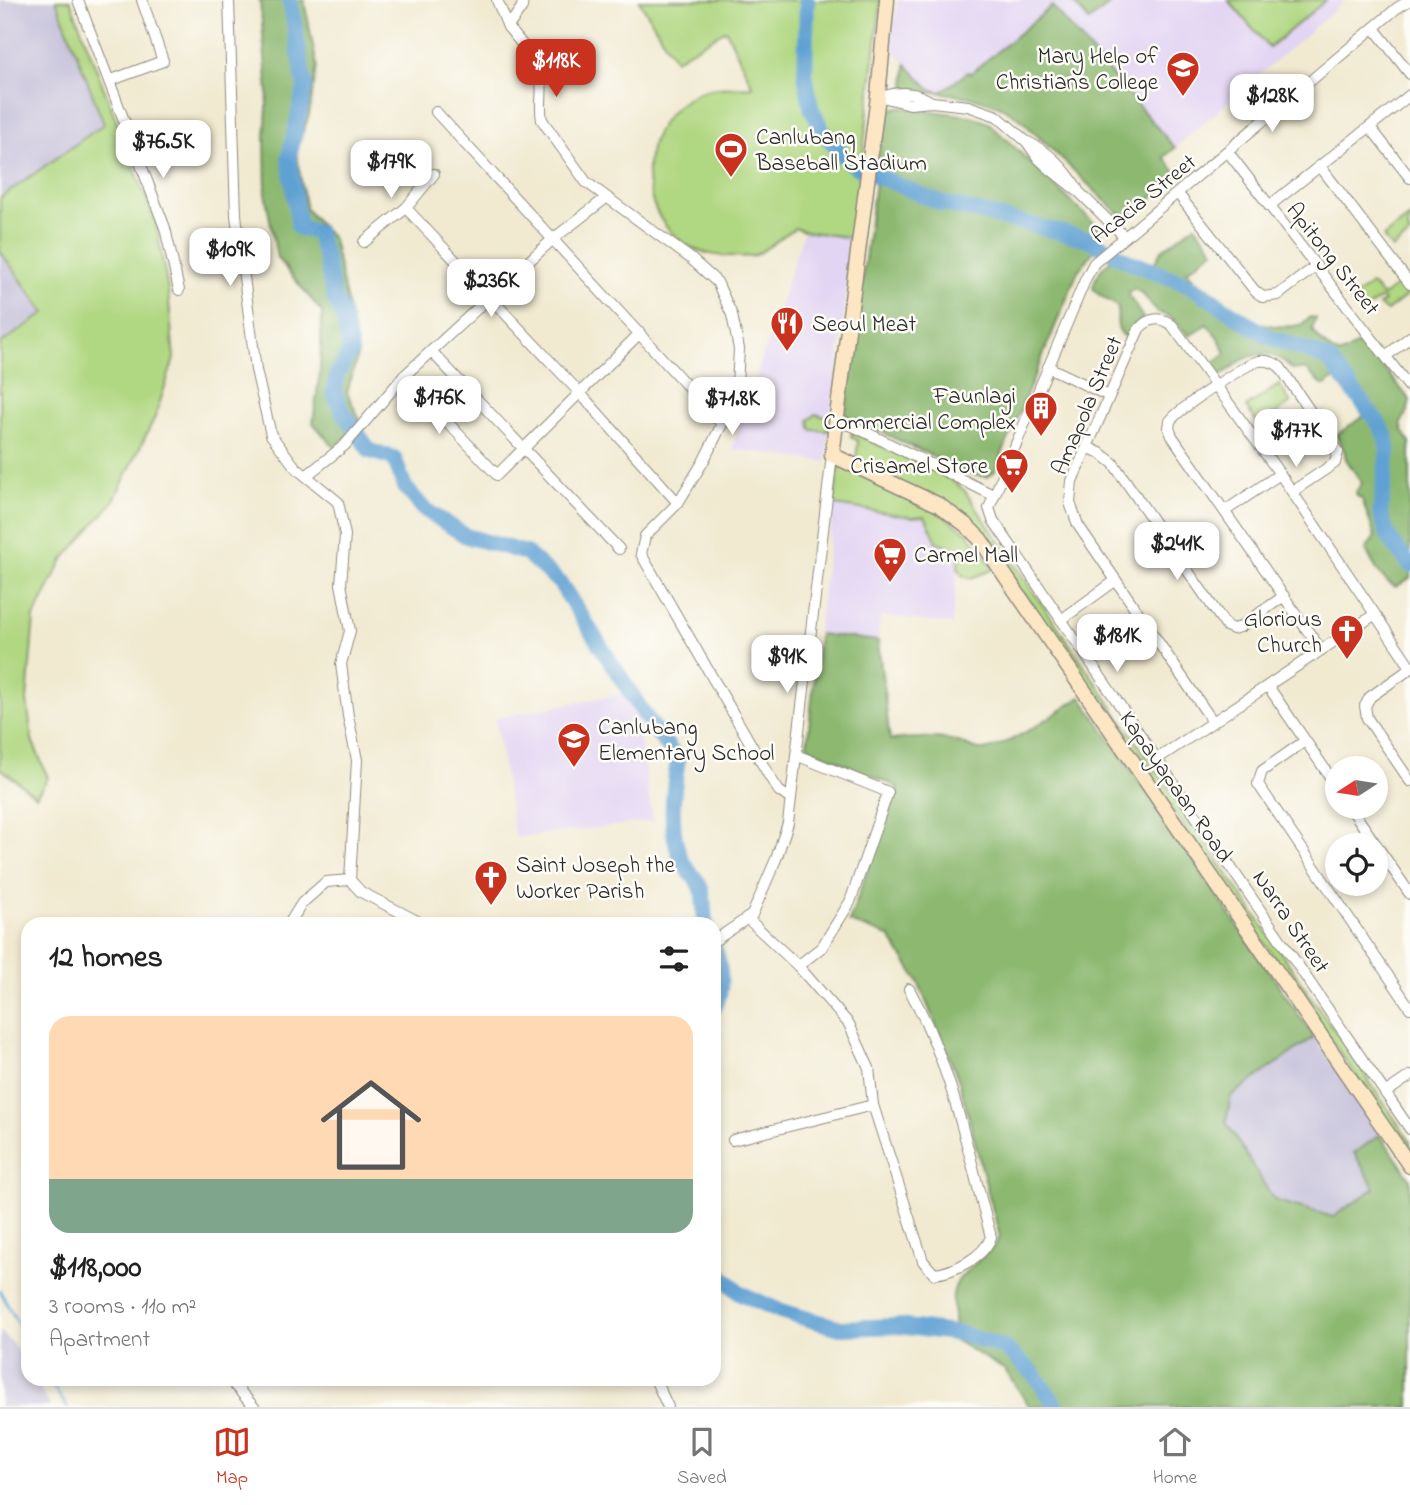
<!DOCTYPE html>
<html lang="en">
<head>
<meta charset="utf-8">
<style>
  body { margin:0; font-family:"Indie Flower",sans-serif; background:#f6f6f6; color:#222; height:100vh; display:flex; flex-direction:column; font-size:26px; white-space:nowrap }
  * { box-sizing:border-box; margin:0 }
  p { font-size:23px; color:#767676 }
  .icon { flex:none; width:38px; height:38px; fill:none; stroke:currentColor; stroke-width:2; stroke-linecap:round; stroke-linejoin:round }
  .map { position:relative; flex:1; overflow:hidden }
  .side { position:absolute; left:21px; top:917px; width:700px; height:469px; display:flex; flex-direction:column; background:#fff; border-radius:21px; box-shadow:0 4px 10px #0003 }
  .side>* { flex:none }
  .needle { width:46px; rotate:258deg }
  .fabs { position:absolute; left:1325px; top:756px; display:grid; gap:14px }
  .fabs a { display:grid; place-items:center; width:63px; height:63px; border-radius:50%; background:#fff; box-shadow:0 4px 10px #0003; font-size:35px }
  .price { position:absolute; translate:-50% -60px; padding:0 16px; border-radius:14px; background:#fff; color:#222; font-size:23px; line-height:46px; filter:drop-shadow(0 2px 4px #0008) }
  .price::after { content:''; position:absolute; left:50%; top:42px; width:21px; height:16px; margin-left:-10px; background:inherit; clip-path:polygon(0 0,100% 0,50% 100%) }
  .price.active { background:#c8321e; color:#fff }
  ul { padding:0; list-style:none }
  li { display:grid; align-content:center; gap:14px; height:371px; padding:0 28px }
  li span { display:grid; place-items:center; height:217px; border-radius:21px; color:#555 }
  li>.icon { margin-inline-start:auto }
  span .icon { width:126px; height:126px; fill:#fffc; stroke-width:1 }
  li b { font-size:30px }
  h2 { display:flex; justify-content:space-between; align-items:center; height:84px; padding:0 28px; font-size:30px }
  .menu { display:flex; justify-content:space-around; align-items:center; height:98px; border-top:2px solid #e0e0e0; background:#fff; font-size:19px; color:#767676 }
  .menu a { display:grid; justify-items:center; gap:4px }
  .menu .active { color:#c8321e }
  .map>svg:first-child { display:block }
  .built { fill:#e2d4f3 }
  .industrial { fill:#c5c0da }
  .green { fill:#b0d781; stroke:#6e8156; stroke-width:2 }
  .forest { fill:#8cb86f; stroke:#5c724d; stroke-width:2 }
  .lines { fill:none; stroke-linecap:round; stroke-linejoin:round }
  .stream { stroke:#61a1d3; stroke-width:2.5 }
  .river { stroke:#61a1d3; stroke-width:16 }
  .street-casing { stroke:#8e8a7e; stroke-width:12 }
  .secondary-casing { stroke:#8e8a7e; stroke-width:17 }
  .street { stroke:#fff; stroke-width:10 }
  .secondary { stroke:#fce6c4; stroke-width:14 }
  .labels { text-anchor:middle; stroke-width:5; stroke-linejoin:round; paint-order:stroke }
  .poi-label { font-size:23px; fill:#2b2b2b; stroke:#fdfcf7; text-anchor:start }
  .street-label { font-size:23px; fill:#2b2b2b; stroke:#fdfcf7 }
</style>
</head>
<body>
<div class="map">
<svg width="1410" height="1407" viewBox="0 0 1410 1407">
  <rect width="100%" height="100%" fill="#fdfcf7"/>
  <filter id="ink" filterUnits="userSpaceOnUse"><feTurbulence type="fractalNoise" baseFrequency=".0143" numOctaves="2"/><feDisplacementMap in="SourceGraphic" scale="14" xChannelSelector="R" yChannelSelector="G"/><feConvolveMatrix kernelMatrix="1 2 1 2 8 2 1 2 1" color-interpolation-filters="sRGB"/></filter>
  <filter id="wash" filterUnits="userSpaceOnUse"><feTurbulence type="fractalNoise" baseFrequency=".00686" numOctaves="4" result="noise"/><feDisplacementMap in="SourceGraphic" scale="28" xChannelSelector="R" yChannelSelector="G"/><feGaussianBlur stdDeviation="1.57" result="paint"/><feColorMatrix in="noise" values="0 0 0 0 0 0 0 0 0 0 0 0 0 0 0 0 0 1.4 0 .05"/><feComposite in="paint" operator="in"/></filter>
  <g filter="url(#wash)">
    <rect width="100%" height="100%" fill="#f1ead1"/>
    <g class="built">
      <polygon points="898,0 1346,0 1175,148 1052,6 970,74 967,72 940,92 935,92 925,85 893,49 892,35"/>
      <polygon points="804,231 853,238 826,462 732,449"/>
      <polygon points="834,505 912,517 925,516 932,535 937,542 955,548 959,557 952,624 880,616 878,641 819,634 818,630"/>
      <polygon points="632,692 653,821 515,838 495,718"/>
    </g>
    <g class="industrial">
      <polygon points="0,0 56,0 104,125 0,198"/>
      <polygon points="0,251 45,314 0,344"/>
      <polygon points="1314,1037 1380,1135 1354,1153 1375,1188 1333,1217 1274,1200 1226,1122 1231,1096"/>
      <polygon points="0,1331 14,1345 28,1369 28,1379 34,1379 51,1407 0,1407"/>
    </g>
    <g class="green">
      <polygon points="56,0 70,0 156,224 168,290 174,359 155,417 113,502 62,561 34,617 27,700 32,740 48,778 36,796 0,768 0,344 45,313 0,251 0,198 104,124"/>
      <path d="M 639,0 L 881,0 L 853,238 L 804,231 L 795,228 C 782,236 768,249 755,255 C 747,258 736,256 728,256 C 642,255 619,140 690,97 C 710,84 731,89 753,87 L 726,30 L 675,60 Z"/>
      <polygon points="1228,0 1326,0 1269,48"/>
      <polygon points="1410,217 1408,228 1410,235 1392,249 1383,237"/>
      <polygon points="1401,282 1410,293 1387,311 1379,305 1384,301 1381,298 1361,313 1350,300 1371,284 1383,296"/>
      <polygon points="1279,385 1291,403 1259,425 1246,407"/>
      <polygon points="816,414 829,418 829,431 811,430 809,420"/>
      <polygon points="852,432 947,477 964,490 1410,1141 1410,1154 984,536 856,460 858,441 851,437"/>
      <polygon points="839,465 924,502 968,533 994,569 972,578 963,576 958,568 959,557 955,548 937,542 925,516 912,517 834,505"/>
    </g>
    <g class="forest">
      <polygon points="260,0 304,0 317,66 309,115 296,151 306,209 333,239 358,353 347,393 361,422 335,448 313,423 320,371 322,312 277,258 266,198 265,137 268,93"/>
      <polygon points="1071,0 1115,0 1089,21"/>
      <path d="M 1052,6 L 1175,148 L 1164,157 L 1179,176 L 1133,213 L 1128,215 L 1118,213 L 1019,118 C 986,93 944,94 905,89 L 906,64 L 930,89 L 941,92 L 968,72 L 970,74 Z"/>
      <polygon points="898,107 971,116 989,123 1100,229 1101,242 1078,271 995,471 987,477 972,475 845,415 883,120 887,110"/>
      <path d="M 1195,225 L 1214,250 L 1187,271 C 1195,283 1205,286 1217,294 C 1225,300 1230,307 1237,314 C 1247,324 1288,330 1302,324 C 1303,323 1309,318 1310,317 L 1316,318 L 1312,330 C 1318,337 1331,354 1340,354 C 1346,354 1356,344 1362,341 L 1410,400 L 1408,410 L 1401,423 L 1403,431 L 1410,442 L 1410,578 L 1396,587 C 1381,580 1372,563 1366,549 L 1375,537 L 1362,499 L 1357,496 L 1356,492 L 1362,483 L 1346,459 L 1344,450 L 1336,435 L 1365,415 C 1360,400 1349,382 1333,379 L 1325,385 L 1322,385 L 1307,370 L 1292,369 C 1278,353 1260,350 1241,361 C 1233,366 1226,374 1217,376 L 1210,365 L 1226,353 L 1219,339 L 1207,324 L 1189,336 L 1171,317 L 1157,312 L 1142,293 L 1134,289 L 1129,293 L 1129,296 L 1143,318 L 1134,327 L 1129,338 C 1115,334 1117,320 1118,308 C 1110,299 1099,298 1093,288 C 1096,271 1107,262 1121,253 C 1130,259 1144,264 1155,262 L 1161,251 Z"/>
      <path d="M 819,634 L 878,641 L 890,740 C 911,738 934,736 955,741 C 963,743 971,749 980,750 C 1002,751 1061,710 1081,697 L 1314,1037 L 1231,1096 L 1226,1122 L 1274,1200 L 1333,1217 L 1375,1188 L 1354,1153 L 1380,1135 L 1410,1178 L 1410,1407 L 1030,1407 L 1005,1370 L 956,1341 C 955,1326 952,1310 953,1296 C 955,1269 990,1260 1000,1237 L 959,1081 L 917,979 L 889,936 L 849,922 L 898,787 L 811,749 L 807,746 Z"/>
    </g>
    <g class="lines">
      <g class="stream">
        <polyline points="0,1291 28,1342"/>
        <polyline points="48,1379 67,1407"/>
      </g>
      <g class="river">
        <path d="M 290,0 L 305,87 L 289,157 L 299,228 L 317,232 L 326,259 L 334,297 L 343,316 L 351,351 L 337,374 L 334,393 L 343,412 L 370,451 L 394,458 L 405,487 L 424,509 L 466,536 L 526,553 L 560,583 L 650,723 L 678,760 C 673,791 668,829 681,859 C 685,869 695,876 700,886 C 706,897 702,912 706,924"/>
        <polyline points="807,0 805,74 811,107 822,130 843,156 856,167 941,203 1088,239 1130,262 1189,285 1267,336 1319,355 1331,362 1379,424 1386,437 1388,450 1380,513 1389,538 1410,565"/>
        <path d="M 714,947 C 721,966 724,990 714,1008"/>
        <polyline points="714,1269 740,1293 780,1311 840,1328 898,1326 962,1334 1005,1348 1034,1374 1057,1407"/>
      </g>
    </g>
  </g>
  <g filter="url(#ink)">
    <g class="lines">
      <defs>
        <g id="street">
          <polyline points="78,0 109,81 163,61 142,0"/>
          <polyline points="229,0 236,215 256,370 271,435 296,468 306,476 345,445 404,376 553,239 606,198"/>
          <polyline points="497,0 508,27"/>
          <path d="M 523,0 L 522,7 L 508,27 C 520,42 538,61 541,80 C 543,94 539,106 542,120 L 586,182 L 690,258 L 717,282 L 732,315 L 739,349 L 737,385 L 722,424 L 703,462 L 678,503 L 645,536 L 641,554 L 771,779 L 779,791 L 789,798"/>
          <polyline points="1410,0 1397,8 1094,263 1086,278 989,508 993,520 1410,1129"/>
          <polyline points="1374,28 1410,74"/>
          <polyline points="109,81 165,228 179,290"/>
          <polyline points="878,96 910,104 932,102 968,106 997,116 1027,142 1038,158 1050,169 1079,192 1125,237"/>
          <path d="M 885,96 C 902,91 916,92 932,102"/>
          <polyline points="436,112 722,424"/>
          <polyline points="1370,127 1410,178"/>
          <path d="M 1028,142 C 1050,153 1064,167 1077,188"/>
          <polyline points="1228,152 1410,388"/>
          <polyline points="1320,166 1410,284"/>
          <polyline points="1178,194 1255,291 1263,297 1278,295 1316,266"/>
          <polyline points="1269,206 1410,95"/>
          <polyline points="406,208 579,392 678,503"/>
          <polyline points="364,242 406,208 434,174"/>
          <polyline points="431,351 619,549"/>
          <polyline points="1386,356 1410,337"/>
          <polyline points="1048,367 1109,396"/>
          <polyline points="404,376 497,475 640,333"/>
          <polyline points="836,422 853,426 993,495"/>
          <polyline points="1087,447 1100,453 1113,463 1226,626 1233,629 1240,627 1284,596"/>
          <polyline points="306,476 338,502 345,535 341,584 350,631 341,664 348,716 357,760 350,880"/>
          <path d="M 1293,491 L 1335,463 L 1338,452 L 1280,367 C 1274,362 1267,360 1259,361 C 1245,364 1179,409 1170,421 L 1169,428 L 1172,436 L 1321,650"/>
          <polyline points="1225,511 1280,474"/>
          <polyline points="1061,620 1115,581"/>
          <polyline points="1410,669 1370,697 1365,706 1367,718 1410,781"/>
          <polyline points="1268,686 1337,787"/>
          <path d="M 1213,722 L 1078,525 L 1070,503 L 1072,481 L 1139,329 C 1148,318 1161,316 1172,325 L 1280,474 L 1410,666"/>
          <polyline points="1305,741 1262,771 1258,784 1410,1008"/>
          <polyline points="796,755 888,792 850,902 822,947 798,966"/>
          <polyline points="1157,759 1374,615"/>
          <polyline points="1350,807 1410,894"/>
          <path d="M 747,918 L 798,966 L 849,1024 L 869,1068 L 873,1105 L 923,1261 L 934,1274 C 954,1272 984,1257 991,1237 C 968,1153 952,1065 909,989"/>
          <polyline points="289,924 302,903 326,882 350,880 361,892 423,924"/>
          <polyline points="714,941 752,915 776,859 788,823 832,455"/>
          <polyline points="1385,1093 1410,1076"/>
          <polyline points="733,1140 873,1105"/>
          <polyline points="229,1379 254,1407"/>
          <polyline points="655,1379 668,1407"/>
        </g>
        <polyline id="secondary" points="887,0 878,96 832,455 939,505 966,525 980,539 1410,1166"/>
      </defs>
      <use href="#street" class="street-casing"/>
      <use href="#secondary" class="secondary-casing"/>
      <use href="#street" class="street"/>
      <use href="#secondary" class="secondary"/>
    </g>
  </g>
  <defs>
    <symbol id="university-pin" viewBox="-11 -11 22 30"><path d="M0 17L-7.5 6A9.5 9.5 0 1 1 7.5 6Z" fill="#c8321e" stroke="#fdfcf7"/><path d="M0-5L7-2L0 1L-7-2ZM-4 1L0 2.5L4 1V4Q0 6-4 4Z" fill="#fff"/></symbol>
    <symbol id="stadium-pin" viewBox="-11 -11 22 30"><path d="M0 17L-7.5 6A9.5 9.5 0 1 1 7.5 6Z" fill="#c8321e" stroke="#fdfcf7"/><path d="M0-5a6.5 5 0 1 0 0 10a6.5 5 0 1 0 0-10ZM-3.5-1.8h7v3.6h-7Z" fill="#fff"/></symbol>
    <symbol id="restaurant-pin" viewBox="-11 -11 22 30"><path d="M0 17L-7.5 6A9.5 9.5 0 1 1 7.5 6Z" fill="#c8321e" stroke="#fdfcf7"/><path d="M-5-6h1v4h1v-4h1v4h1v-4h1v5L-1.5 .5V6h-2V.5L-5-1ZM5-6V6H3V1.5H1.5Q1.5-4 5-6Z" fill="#fff"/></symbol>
    <symbol id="building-pin" viewBox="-11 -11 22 30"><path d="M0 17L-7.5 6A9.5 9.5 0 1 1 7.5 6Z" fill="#c8321e" stroke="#fdfcf7"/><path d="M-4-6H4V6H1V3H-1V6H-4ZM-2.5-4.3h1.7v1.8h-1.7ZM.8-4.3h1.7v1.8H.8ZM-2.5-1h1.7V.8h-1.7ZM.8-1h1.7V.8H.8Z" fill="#fff"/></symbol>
    <symbol id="supermarket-pin" viewBox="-11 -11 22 30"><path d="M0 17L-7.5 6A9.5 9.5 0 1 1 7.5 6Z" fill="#c8321e" stroke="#fdfcf7"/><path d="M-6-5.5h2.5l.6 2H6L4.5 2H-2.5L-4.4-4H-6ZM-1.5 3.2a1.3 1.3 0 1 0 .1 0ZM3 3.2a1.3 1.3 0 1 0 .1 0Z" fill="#fff"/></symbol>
    <symbol id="church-pin" viewBox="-11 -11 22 30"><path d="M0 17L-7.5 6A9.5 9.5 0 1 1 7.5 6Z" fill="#c8321e" stroke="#fdfcf7"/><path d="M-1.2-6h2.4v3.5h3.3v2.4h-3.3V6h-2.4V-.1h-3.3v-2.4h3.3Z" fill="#fff"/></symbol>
    <symbol id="school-pin" viewBox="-11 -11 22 30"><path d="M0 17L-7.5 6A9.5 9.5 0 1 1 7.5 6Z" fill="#c8321e" stroke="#fdfcf7"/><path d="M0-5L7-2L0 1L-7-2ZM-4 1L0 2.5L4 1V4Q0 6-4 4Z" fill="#fff"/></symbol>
  </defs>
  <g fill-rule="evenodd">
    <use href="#university-pin" x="1164" y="49" width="38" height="52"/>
    <use href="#stadium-pin" x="712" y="130" width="38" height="52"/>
    <use href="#restaurant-pin" x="768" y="304" width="38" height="52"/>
    <use href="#building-pin" x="1022" y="389" width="38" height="52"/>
    <use href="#supermarket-pin" x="993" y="446" width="38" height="52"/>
    <use href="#supermarket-pin" x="871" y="535" width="38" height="52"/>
    <use href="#church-pin" x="1328" y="612" width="38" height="52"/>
    <use href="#school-pin" x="555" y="720" width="38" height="52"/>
    <use href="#church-pin" x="472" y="858" width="38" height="52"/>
  </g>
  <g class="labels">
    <g class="poi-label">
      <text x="1158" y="63" text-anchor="end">Mary Help of<tspan x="1158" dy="26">Christians College</tspan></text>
      <text x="756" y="144">Canlubang<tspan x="756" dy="26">Baseball Stadium</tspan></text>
      <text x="812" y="331">Seoul Meat</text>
      <text x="1016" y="403" text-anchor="end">Faunlagi<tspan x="1016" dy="26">Commercial Complex</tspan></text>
      <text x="988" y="473" text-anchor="end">Crisamel Store</text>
      <text x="914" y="562">Carmel Mall</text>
      <text x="1322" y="626" text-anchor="end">Glorious<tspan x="1322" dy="26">Church</tspan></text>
      <text x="598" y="734">Canlubang<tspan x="598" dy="26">Elementary School</tspan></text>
      <text x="516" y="872">Saint Joseph the<tspan x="516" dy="26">Worker Parish</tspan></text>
    </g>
    <g class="street-label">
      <text transform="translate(1143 198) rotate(-39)" y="8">Acacia Street</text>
      <text transform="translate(1334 258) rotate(52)" y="8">Apitong Street</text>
      <text transform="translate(1086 405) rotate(-67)" y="8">Amapola Street</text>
      <text transform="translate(1177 786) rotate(55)" y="8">Kapayapaan Road</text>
      <text transform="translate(1292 921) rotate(56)" y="8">Narra Street</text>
    </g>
  </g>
</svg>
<div class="fabs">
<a><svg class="needle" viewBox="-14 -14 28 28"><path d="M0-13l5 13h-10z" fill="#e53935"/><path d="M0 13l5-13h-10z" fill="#767676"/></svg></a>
<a><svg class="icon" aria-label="locate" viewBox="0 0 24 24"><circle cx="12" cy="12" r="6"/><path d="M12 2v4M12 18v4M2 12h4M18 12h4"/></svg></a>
</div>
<b class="price active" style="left:556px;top:99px">$118K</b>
<b class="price" style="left:1272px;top:134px">$128K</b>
<b class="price" style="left:163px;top:180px">$76.5K</b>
<b class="price" style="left:391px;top:200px">$179K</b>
<b class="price" style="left:230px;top:288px">$109K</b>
<b class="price" style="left:491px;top:319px">$236K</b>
<b class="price" style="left:439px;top:436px">$176K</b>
<b class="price" style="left:732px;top:437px">$71.8K</b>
<b class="price" style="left:1296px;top:469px">$177K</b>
<b class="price" style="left:1177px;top:582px">$241K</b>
<b class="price" style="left:1117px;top:674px">$181K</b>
<b class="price" style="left:787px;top:695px">$91K</b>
<section class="side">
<h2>12 homes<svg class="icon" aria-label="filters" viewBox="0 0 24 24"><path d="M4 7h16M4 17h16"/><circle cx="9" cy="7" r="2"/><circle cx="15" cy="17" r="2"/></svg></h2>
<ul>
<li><span style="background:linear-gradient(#ffd9b3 75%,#7fa58c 0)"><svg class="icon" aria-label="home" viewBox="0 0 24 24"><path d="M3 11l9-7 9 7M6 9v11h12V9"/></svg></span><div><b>$118,000</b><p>3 rooms · 110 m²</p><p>Apartment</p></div></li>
</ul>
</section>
</div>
<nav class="menu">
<a class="active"><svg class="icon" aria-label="map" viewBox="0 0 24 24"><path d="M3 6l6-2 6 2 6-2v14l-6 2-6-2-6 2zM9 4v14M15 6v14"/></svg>Map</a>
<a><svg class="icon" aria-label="saved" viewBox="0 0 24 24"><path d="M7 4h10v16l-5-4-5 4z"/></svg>Saved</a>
<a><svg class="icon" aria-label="home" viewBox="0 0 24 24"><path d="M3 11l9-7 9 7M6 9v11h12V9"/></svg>Home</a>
</nav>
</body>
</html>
